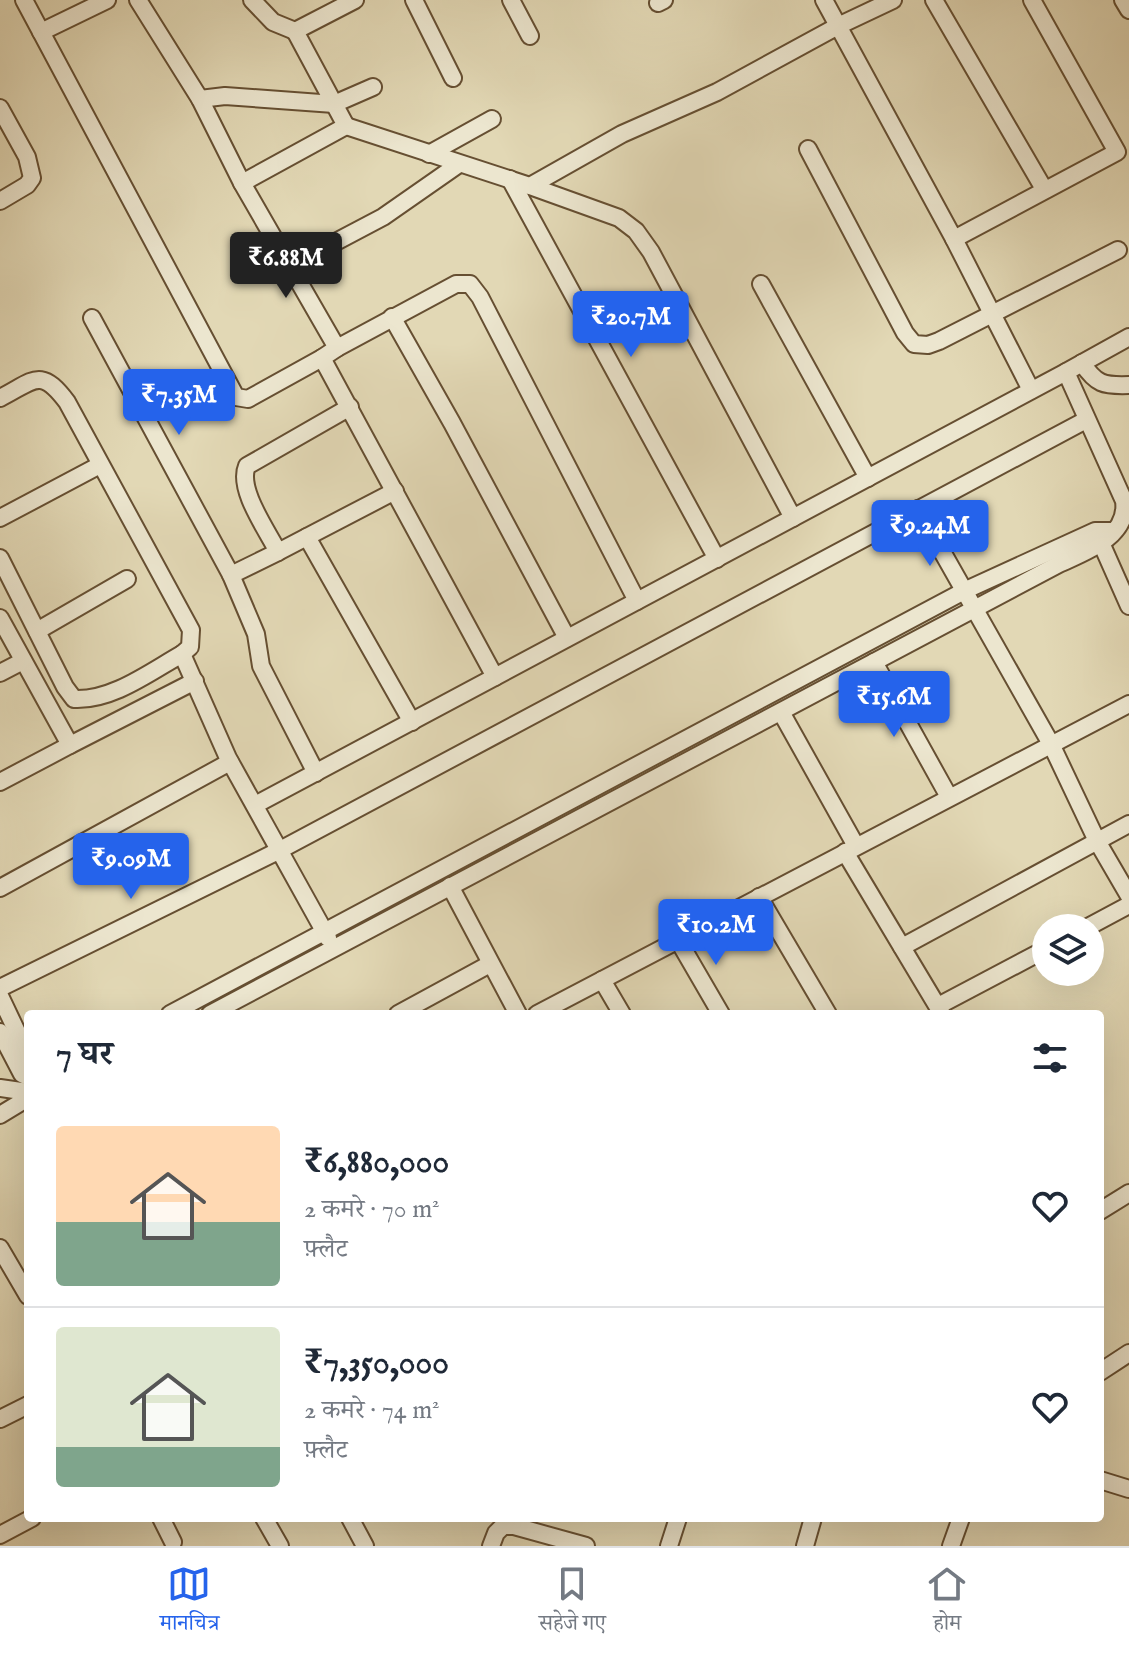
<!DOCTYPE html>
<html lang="hi">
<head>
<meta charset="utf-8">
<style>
  body { margin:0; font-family:"IM FELL English","Noto Serif Devanagari",serif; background:#f2f2f3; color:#1f2937; height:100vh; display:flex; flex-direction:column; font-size:30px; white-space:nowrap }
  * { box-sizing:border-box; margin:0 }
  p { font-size:26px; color:#747a83 }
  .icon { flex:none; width:44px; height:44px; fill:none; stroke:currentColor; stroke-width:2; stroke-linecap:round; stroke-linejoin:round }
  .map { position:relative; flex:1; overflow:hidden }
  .sheet { position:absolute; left:24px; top:1010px; width:1080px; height:512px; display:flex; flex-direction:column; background:#fff; border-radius:8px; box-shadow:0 8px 32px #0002 }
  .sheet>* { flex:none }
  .controls { position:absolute; left:1032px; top:914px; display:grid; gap:16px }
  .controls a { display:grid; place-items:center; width:72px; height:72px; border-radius:50%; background:#fff; box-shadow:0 8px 32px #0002; font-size:40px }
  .price { position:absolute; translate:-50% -68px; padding:0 18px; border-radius:8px; background:#2563eb; color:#fff; font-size:26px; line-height:52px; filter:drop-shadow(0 2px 4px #0008) }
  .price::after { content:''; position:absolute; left:50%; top:48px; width:24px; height:18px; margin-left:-12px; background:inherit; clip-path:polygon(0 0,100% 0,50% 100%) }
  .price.on { background:#222; color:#fff }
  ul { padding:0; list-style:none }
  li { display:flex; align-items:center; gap:24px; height:200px; padding:0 32px }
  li+li { border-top:2px solid #e0e1e3 }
  li span { display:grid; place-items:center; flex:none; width:224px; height:160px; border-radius:8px; color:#555 }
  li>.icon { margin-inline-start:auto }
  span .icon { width:96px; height:96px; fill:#fffc; stroke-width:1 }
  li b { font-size:34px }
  h2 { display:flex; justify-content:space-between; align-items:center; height:96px; padding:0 32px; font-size:34px }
  .tabs { display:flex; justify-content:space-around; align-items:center; height:112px; border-top:2px solid #e0e1e3; background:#fff; font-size:22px; color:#747a83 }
  .tabs a { display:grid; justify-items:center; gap:4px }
  .tabs .on { color:#2563eb }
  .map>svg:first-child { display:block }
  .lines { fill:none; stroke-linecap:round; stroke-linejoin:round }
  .minor-casing { stroke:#664f32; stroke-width:20 }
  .minor { stroke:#ece6cf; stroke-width:16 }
</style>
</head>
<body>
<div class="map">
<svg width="1129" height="1546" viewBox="0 0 1129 1546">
  <rect width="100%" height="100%" fill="#e2d8b5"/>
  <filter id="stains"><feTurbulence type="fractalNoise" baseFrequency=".0025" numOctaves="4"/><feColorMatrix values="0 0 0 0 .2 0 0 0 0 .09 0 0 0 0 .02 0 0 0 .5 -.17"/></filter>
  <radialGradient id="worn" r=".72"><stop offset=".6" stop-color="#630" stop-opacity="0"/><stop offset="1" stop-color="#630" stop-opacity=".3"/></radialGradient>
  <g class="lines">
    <defs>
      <g id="minor">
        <polyline points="24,0 236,397 248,399 322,358"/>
        <polyline points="138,0 200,99 242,183"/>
        <polyline points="252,0 273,22 295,31"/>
        <polyline points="355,0 295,31 346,126 242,183 337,348 322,358 495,677"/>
        <polyline points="414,0 453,78"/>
        <polyline points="511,0 530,36"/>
        <polyline points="824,0 954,239 1031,390"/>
        <polyline points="934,0 1044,189"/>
        <polyline points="1123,0 1129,10"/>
        <polyline points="658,3 664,0"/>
        <polyline points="41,32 107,0"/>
        <polyline points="200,99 225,96 334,104 373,87"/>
        <polyline points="0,108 27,157 32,178 27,185 0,201"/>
        <polyline points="346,126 530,186 622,134 717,92 838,26 893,0"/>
        <polyline points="808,149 905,333 914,344 928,345 939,341 1118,250"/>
        <polyline points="429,154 492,119"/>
        <polyline points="510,179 717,559"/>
        <polyline points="530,186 619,218 636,231 651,252 793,518"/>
        <polyline points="954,239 1117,152 1032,0"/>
        <polyline points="290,266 383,217 459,164"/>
        <polyline points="761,284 868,478"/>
        <polyline points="392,317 452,423 567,638"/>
        <polyline points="92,318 231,575"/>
        <polyline points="337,348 456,284 470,284 480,297 637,601"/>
        <path d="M 1082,363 C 1096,384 1103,386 1129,385"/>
        <path d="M 0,398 C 34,381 40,366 67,402 L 191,630 L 190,647 L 182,654"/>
        <path d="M 350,407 L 247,466 C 237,489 267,530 278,552 L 395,491"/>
        <polyline points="918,509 1051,744 1097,841 1129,896"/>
        <polyline points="0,518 100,465"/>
        <polyline points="1098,536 1129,606"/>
        <polyline points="307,537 412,722"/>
        <polyline points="278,552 231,575 256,634 261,666 316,773"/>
        <path d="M 0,558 L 65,687 L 74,699 C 112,701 150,672 182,654 L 228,758 L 328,938"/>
        <polyline points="0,618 70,745 195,681"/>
        <polyline points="37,631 127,579"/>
        <polyline points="874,662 949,797"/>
        <polyline points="0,673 23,661"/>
        <polyline points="781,712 856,846"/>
        <polyline points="0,782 70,745"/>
        <polyline points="255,805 1066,372"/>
        <polyline points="845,852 942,1014"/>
        <polyline points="450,886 518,1014"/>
        <polyline points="0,888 230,762"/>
        <polyline points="759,897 828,1014"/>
        <polyline points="1086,928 1129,905"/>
        <polyline points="678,940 721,1014"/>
        <polyline points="902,947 1129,824"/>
        <polyline points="602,980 622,1014"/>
        <polyline points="0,988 280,850 1086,420"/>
        <polyline points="0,996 28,1055"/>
        <polyline points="938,1006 1046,949"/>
        <polyline points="170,1014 966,590 1095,531 1113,531"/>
        <path d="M 210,1014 L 1059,564 C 1085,552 1129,537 1124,501 L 1066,372 L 1129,337"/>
        <polyline points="398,1014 490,964"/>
        <polyline points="537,1014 1129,704"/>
        <polyline points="0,1032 22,1074 28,1077"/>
        <polyline points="0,1088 28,1092"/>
        <polyline points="0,1115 28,1098"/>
        <polyline points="1100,1211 1129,1193"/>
        <polyline points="0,1248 28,1296"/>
        <polyline points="1100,1372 1129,1353"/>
        <polyline points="0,1419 28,1405"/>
        <polyline points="1100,1480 1129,1489"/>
        <polyline points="161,1518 173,1542"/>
        <polyline points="264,1518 280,1546"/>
        <polyline points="350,1518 365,1546"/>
        <polyline points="0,1535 32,1518"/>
        <polyline points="491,1546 496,1533 503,1526 514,1526 586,1546"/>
        <polyline points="669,1546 678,1518"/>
        <polyline points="805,1546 813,1518"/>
        <polyline points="951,1546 961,1518"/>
      </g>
    </defs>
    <use href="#minor" class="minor-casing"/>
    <use href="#minor" class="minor"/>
  </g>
  <rect width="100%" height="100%" filter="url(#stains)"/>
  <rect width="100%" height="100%" fill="url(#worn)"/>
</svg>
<div class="controls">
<a><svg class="icon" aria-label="layers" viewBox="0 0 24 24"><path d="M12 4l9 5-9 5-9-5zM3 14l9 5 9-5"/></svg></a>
</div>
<b class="price on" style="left:286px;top:300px">₹6.88M</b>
<b class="price" style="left:631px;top:359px">₹20.7M</b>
<b class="price" style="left:179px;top:437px">₹7.35M</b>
<b class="price" style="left:930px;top:568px">₹9.24M</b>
<b class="price" style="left:894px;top:739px">₹15.6M</b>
<b class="price" style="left:131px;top:901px">₹9.09M</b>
<b class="price" style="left:716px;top:967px">₹10.2M</b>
<section class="sheet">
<h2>7 घर<svg class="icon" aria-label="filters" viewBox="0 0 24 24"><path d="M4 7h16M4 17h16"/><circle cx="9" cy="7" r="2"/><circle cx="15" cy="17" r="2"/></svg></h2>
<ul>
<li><span style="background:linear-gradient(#ffd9b3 60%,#7fa58c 0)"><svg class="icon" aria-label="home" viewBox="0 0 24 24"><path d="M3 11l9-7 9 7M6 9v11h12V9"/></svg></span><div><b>₹6,880,000</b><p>2 कमरे · 70 m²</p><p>फ़्लैट</p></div><svg class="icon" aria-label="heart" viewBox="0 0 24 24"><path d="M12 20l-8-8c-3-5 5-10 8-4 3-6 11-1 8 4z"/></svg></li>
<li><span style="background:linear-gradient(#dfe7d0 75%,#7fa58c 0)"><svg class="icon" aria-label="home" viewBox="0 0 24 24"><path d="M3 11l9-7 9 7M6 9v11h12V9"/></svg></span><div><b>₹7,350,000</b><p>2 कमरे · 74 m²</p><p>फ़्लैट</p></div><svg class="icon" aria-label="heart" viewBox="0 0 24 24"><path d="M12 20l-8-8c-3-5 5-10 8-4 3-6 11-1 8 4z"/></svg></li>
</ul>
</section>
</div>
<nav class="tabs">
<a class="on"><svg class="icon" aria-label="map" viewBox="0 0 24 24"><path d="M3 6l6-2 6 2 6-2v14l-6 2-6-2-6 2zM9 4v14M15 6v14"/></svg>मानचित्र</a>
<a><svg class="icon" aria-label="saved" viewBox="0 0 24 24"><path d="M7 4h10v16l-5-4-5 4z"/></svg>सहेजे गए</a>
<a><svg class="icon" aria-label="home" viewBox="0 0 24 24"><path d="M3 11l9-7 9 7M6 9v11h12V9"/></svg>होम</a>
</nav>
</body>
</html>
